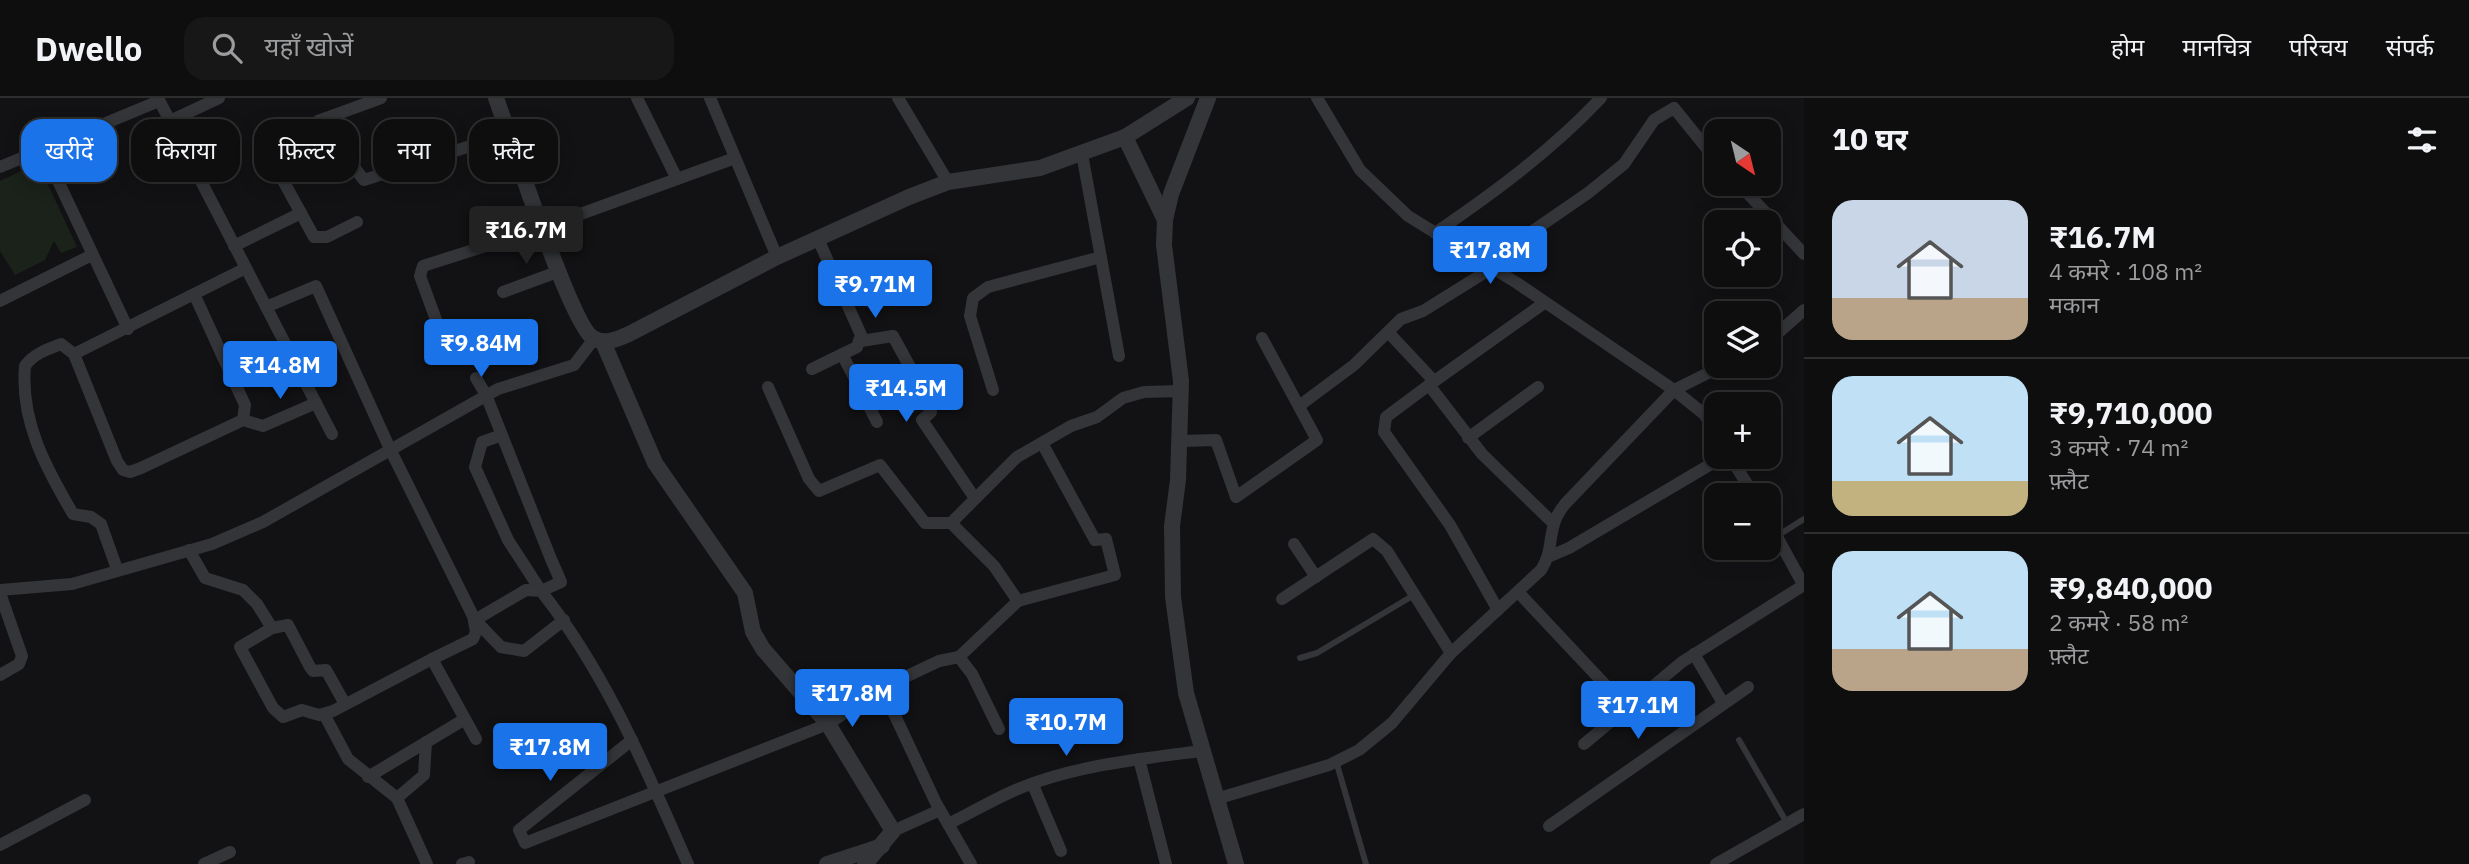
<!DOCTYPE html>
<html lang="hi">
<head>
<meta charset="utf-8">
<style>
  body { margin:0; font-family:"IBM Plex Sans","Noto Sans Devanagari",sans-serif; background:#171718; color:#f1f3f6; height:100vh; display:flex; flex-direction:column; font-size:26px; white-space:nowrap }
  * { box-sizing:border-box; margin:0 }
  p { font-size:23px; color:#9b9c9e }
  .icon { flex:none; width:38px; height:38px; fill:none; stroke:currentColor; stroke-width:2; stroke-linecap:round; stroke-linejoin:round }
  .map { position:relative; flex:1; overflow:hidden }
  .drawer { display:flex; flex-direction:column; background:#0e0e0f; width:665px }
  .drawer>* { flex:none }
  .banner { position:absolute; left:21px; top:21px; width:665px; height:63px; display:flex; gap:14px }
  .needle { width:46px; rotate:145deg }
  .buttons { position:absolute; left:1704px; top:21px; display:grid; gap:14px }
  .buttons a { display:grid; place-items:center; width:77px; height:77px; border-radius:14px; background:#0e0e0f; box-shadow:0 4px 18px #0003,0 0 0 2px #2e2e2f; font-size:35px }
  .price { position:absolute; translate:-50% -60px; padding:0 16px; border-radius:7px; background:#1a73e8; color:#fff; font-size:23px; line-height:46px; filter:drop-shadow(0 2px 4px #0008) }
  .price::after { content:''; position:absolute; left:50%; top:42px; width:21px; height:16px; margin-left:-10px; background:inherit; clip-path:polygon(0 0,100% 0,50% 100%) }
  .price.current { background:#222; color:#fff }
  ul { padding:0; list-style:none }
  li { display:flex; align-items:center; gap:21px; height:175px; padding:0 28px }
  li+li { border-top:2px solid #2e2e2f }
  li span { display:grid; place-items:center; flex:none; width:196px; height:140px; border-radius:21px; color:#555 }
  li>.icon { margin-inline-start:auto }
  span .icon { width:84px; height:84px; fill:#fffc; stroke-width:1 }
  li b { font-size:30px }
  h2 { display:flex; justify-content:space-between; align-items:center; height:84px; padding:0 28px; font-size:30px }
  .tag { padding:0 24px; border-radius:21px; background:#0e0e0f; box-shadow:0 4px 18px #0003,0 0 0 2px #2e2e2f; font-size:24px; line-height:63px }
  .tag.current { background:#1a73e8; color:#fff }
  header { display:flex; align-items:center; gap:42px; box-sizing:border-box; height:98px; padding:0 35px; background:#0e0e0f; border-bottom:2px solid #2e2e2f }
  header strong { font-size:33px }
  nav { display:flex; gap:38px; margin-inline-start:auto; font-size:24px }
  .search { width:490px; height:63px; background:#171718; display:flex; align-items:center; gap:18px; box-sizing:border-box; padding:0 24px; border-radius:21px; color:#9b9c9e; font-size:26px }
  main { display:flex; flex:1; min-height:0 }
  .map>svg:first-child { display:block }
  .park { fill:#1a221a }
  .lines { fill:none; stroke-linecap:round; stroke-linejoin:round }
  .service { stroke:#333539; stroke-width:6 }
  .minor { stroke:#333539; stroke-width:12 }
  .tertiary { stroke:#333539; stroke-width:16 }
</style>
</head>
<body>
<header>
<strong>Dwello</strong>
<div class="search"><svg class="icon" aria-label="search" viewBox="0 0 24 24"><circle cx="10" cy="10" r="6"/><path d="M15 15l6 6"/></svg>यहाँ खोजें</div>
<nav><a>होम</a><a>मानचित्र</a><a>परिचय</a><a>संपर्क</a></nav>
</header>
<main>
<div class="map">
<svg width="1804" height="766" viewBox="0 0 1804 766">
  <rect width="100%" height="100%" fill="#121214"/>
  <polygon class="park" points="38,65 77,149 61,155 54,143 45,162 15,177 0,153 0,83"/>
  <g class="lines">
    <g class="service">
      <polyline points="1777,438 1804,421"/>
      <polyline points="1300,560 1317,555 1414,497"/>
      <polyline points="1739,642 1787,725"/>
      <polyline points="1336,663 1366,766"/>
    </g>
    <g class="minor">
      <polyline points="381,0 318,23 364,82 508,36"/>
      <polyline points="637,0 677,81"/>
      <polyline points="710,0 777,159"/>
      <polyline points="898,0 948,84"/>
      <polyline points="1317,0 1360,72 1408,118 1517,185 1674,292 1704,316 1717,336"/>
      <polyline points="170,23 219,0"/>
      <polyline points="262,44 314,139 327,139 357,124"/>
      <polyline points="43,51 128,231"/>
      <polyline points="1082,56 1119,258"/>
      <polyline points="0,69 159,3"/>
      <polyline points="1739,86 1804,156"/>
      <path d="M 1435,135 C 1495,94 1552,52 1601,0"/>
      <polyline points="234,148 301,115"/>
      <polyline points="1485,166 1588,95 1624,66 1654,22 1674,10 1717,63"/>
      <polyline points="246,170 332,336"/>
      <polyline points="503,194 560,173"/>
      <polyline points="0,203 92,157"/>
      <polyline points="1544,205 1429,287 1482,356 1552,424"/>
      <polyline points="266,209 316,188 390,351 473,518 476,534 473,541 432,561 476,641"/>
      <polyline points="1388,234 1434,283"/>
      <polyline points="442,238 420,178 423,168 542,130 735,60"/>
      <polyline points="861,243 893,238 927,300 931,314 922,322 974,399"/>
      <polyline points="1769,243 1804,212"/>
      <polyline points="74,256 246,170 158,0"/>
      <polyline points="842,256 877,324"/>
      <polyline points="812,271 857,249 861,237 818,141"/>
      <polyline points="476,280 486,297 551,461 561,484 541,493 508,442 475,369 482,344 502,337"/>
      <polyline points="1429,287 1386,319 1384,334 1450,427 1498,512"/>
      <polyline points="768,289 809,381 819,393 880,367 925,425 951,425"/>
      <polyline points="993,292 970,218 973,200 988,189 1101,159"/>
      <polyline points="1299,308 1354,267 1401,221 1423,213 1492,170"/>
      <polyline points="243,322 263,328 316,305"/>
      <polyline points="1468,340 1538,289"/>
      <polyline points="1181,343 1216,342 1236,399 1317,342 1262,240"/>
      <polyline points="1730,359 1754,397"/>
      <polyline points="1769,424 1804,488"/>
      <polyline points="1294,446 1316,479"/>
      <polyline points="189,452 205,480 243,492 257,506 272,530"/>
      <polyline points="1548,459 1569,450 1723,359"/>
      <path d="M 117,471 L 101,426 L 91,419 L 73,416 C 46,370 20,323 25,268 C 33,256 48,251 61,246 L 74,256 L 117,363 L 123,372 L 130,374 L 141,370 L 243,322 L 245,307 L 195,198"/>
      <polyline points="0,492 72,486 212,446 263,424 498,291 574,267 594,241"/>
      <polyline points="1518,494 1627,610"/>
      <polyline points="0,495 22,558 19,566 0,577"/>
      <polyline points="1282,501 1373,441 1387,453 1451,555"/>
      <polyline points="1018,503 1115,477 1106,441 1095,442 1042,345"/>
      <path d="M 564,522 L 524,553 L 501,549 L 475,522 L 526,492 L 541,493 C 606,575 646,671 688,766"/>
      <polyline points="1694,556 1723,605"/>
      <polyline points="959,559 1018,503 994,468 951,425 1017,359 1071,328 1097,319 1123,300 1144,294 1181,293"/>
      <polyline points="882,590 939,563 959,559 972,576 999,631"/>
      <polyline points="345,606 326,572 313,573 310,569 288,527 272,530 240,549 273,610 283,619 302,612 319,617 333,613 432,561"/>
      <polyline points="324,616 348,661 397,700 427,766"/>
      <polyline points="632,642 519,732 525,745 828,626 882,590 936,705 971,766"/>
      <polyline points="1584,646 1682,564 1804,487"/>
      <polyline points="1139,661 1166,766"/>
      <polyline points="368,679 465,621"/>
      <polyline points="1033,687 1061,753"/>
      <polyline points="397,700 424,677 426,644"/>
      <path d="M 1216,701 L 1329,667 L 1359,652 L 1392,625 L 1451,555 L 1541,472 C 1556,449 1545,430 1565,406 L 1674,292 L 1722,268"/>
      <path d="M 948,726 C 969,716 989,704 1011,694 C 1069,668 1139,661 1201,653"/>
      <polyline points="1549,728 1748,589"/>
      <polyline points="893,733 940,712"/>
      <polyline points="0,747 85,702"/>
      <polyline points="204,766 230,754"/>
      <polyline points="462,766 469,764"/>
      <polyline points="1716,766 1804,716"/>
    </g>
    <g class="tertiary">
      <path d="M 496,0 C 509,36 571,227 593,240 C 604,247 618,241 629,236 L 777,159 L 909,99 L 948,84 L 1040,70 L 1125,39"/>
      <polyline points="1187,0 1125,39 1165,122 1164,147 1181,283 1178,382 1172,428 1173,499 1186,595 1236,766"/>
      <polyline points="1165,122 1171,96 1208,0"/>
      <polyline points="603,244 655,365 745,495 753,534 763,551 828,626 893,733 865,766"/>
      <polyline points="827,766 882,748"/>
    </g>
  </g>
</svg>
<div class="buttons">
<a><svg class="needle" viewBox="-14 -14 28 28"><path d="M0-13l5 13h-10z" fill="#e53935"/><path d="M0 13l5-13h-10z" fill="#9b9c9e"/></svg></a>
<a><svg class="icon" aria-label="locate" viewBox="0 0 24 24"><circle cx="12" cy="12" r="6"/><path d="M12 2v4M12 18v4M2 12h4M18 12h4"/></svg></a>
<a><svg class="icon" aria-label="layers" viewBox="0 0 24 24"><path d="M12 4l9 5-9 5-9-5zM3 14l9 5 9-5"/></svg></a>
<a>+</a>
<a>−</a>
</div>
<b class="price current" style="left:526px;top:168px">₹16.7M</b>
<b class="price" style="left:1490px;top:188px">₹17.8M</b>
<b class="price" style="left:875px;top:222px">₹9.71M</b>
<b class="price" style="left:481px;top:281px">₹9.84M</b>
<b class="price" style="left:280px;top:303px">₹14.8M</b>
<b class="price" style="left:906px;top:326px">₹14.5M</b>
<b class="price" style="left:852px;top:631px">₹17.8M</b>
<b class="price" style="left:1638px;top:643px">₹17.1M</b>
<b class="price" style="left:1066px;top:660px">₹10.7M</b>
<b class="price" style="left:550px;top:685px">₹17.8M</b>
<div class="banner">
<a class="tag current">खरीदें</a>
<a class="tag">किराया</a>
<a class="tag">फ़िल्टर</a>
<a class="tag">नया</a>
<a class="tag">फ़्लैट</a>
</div>
</div>
<section class="drawer">
<h2>10 घर<svg class="icon" aria-label="filters" viewBox="0 0 24 24"><path d="M4 7h16M4 17h16"/><circle cx="9" cy="7" r="2"/><circle cx="15" cy="17" r="2"/></svg></h2>
<ul>
<li><span style="background:linear-gradient(#c9d6e8 70%,#b9a48a 0)"><svg class="icon" aria-label="home" viewBox="0 0 24 24"><path d="M3 11l9-7 9 7M6 9v11h12V9"/></svg></span><div><b>₹16.7M</b><p>4 कमरे · 108 m²</p><p>मकान</p></div></li>
<li><span style="background:linear-gradient(#bfe0f5 75%,#c2b280 0)"><svg class="icon" aria-label="home" viewBox="0 0 24 24"><path d="M3 11l9-7 9 7M6 9v11h12V9"/></svg></span><div><b>₹9,710,000</b><p>3 कमरे · 74 m²</p><p>फ़्लैट</p></div></li>
<li><span style="background:linear-gradient(#bfe0f5 70%,#b9a48a 0)"><svg class="icon" aria-label="home" viewBox="0 0 24 24"><path d="M3 11l9-7 9 7M6 9v11h12V9"/></svg></span><div><b>₹9,840,000</b><p>2 कमरे · 58 m²</p><p>फ़्लैट</p></div></li>
</ul>
</section>
</main>
</body>
</html>
